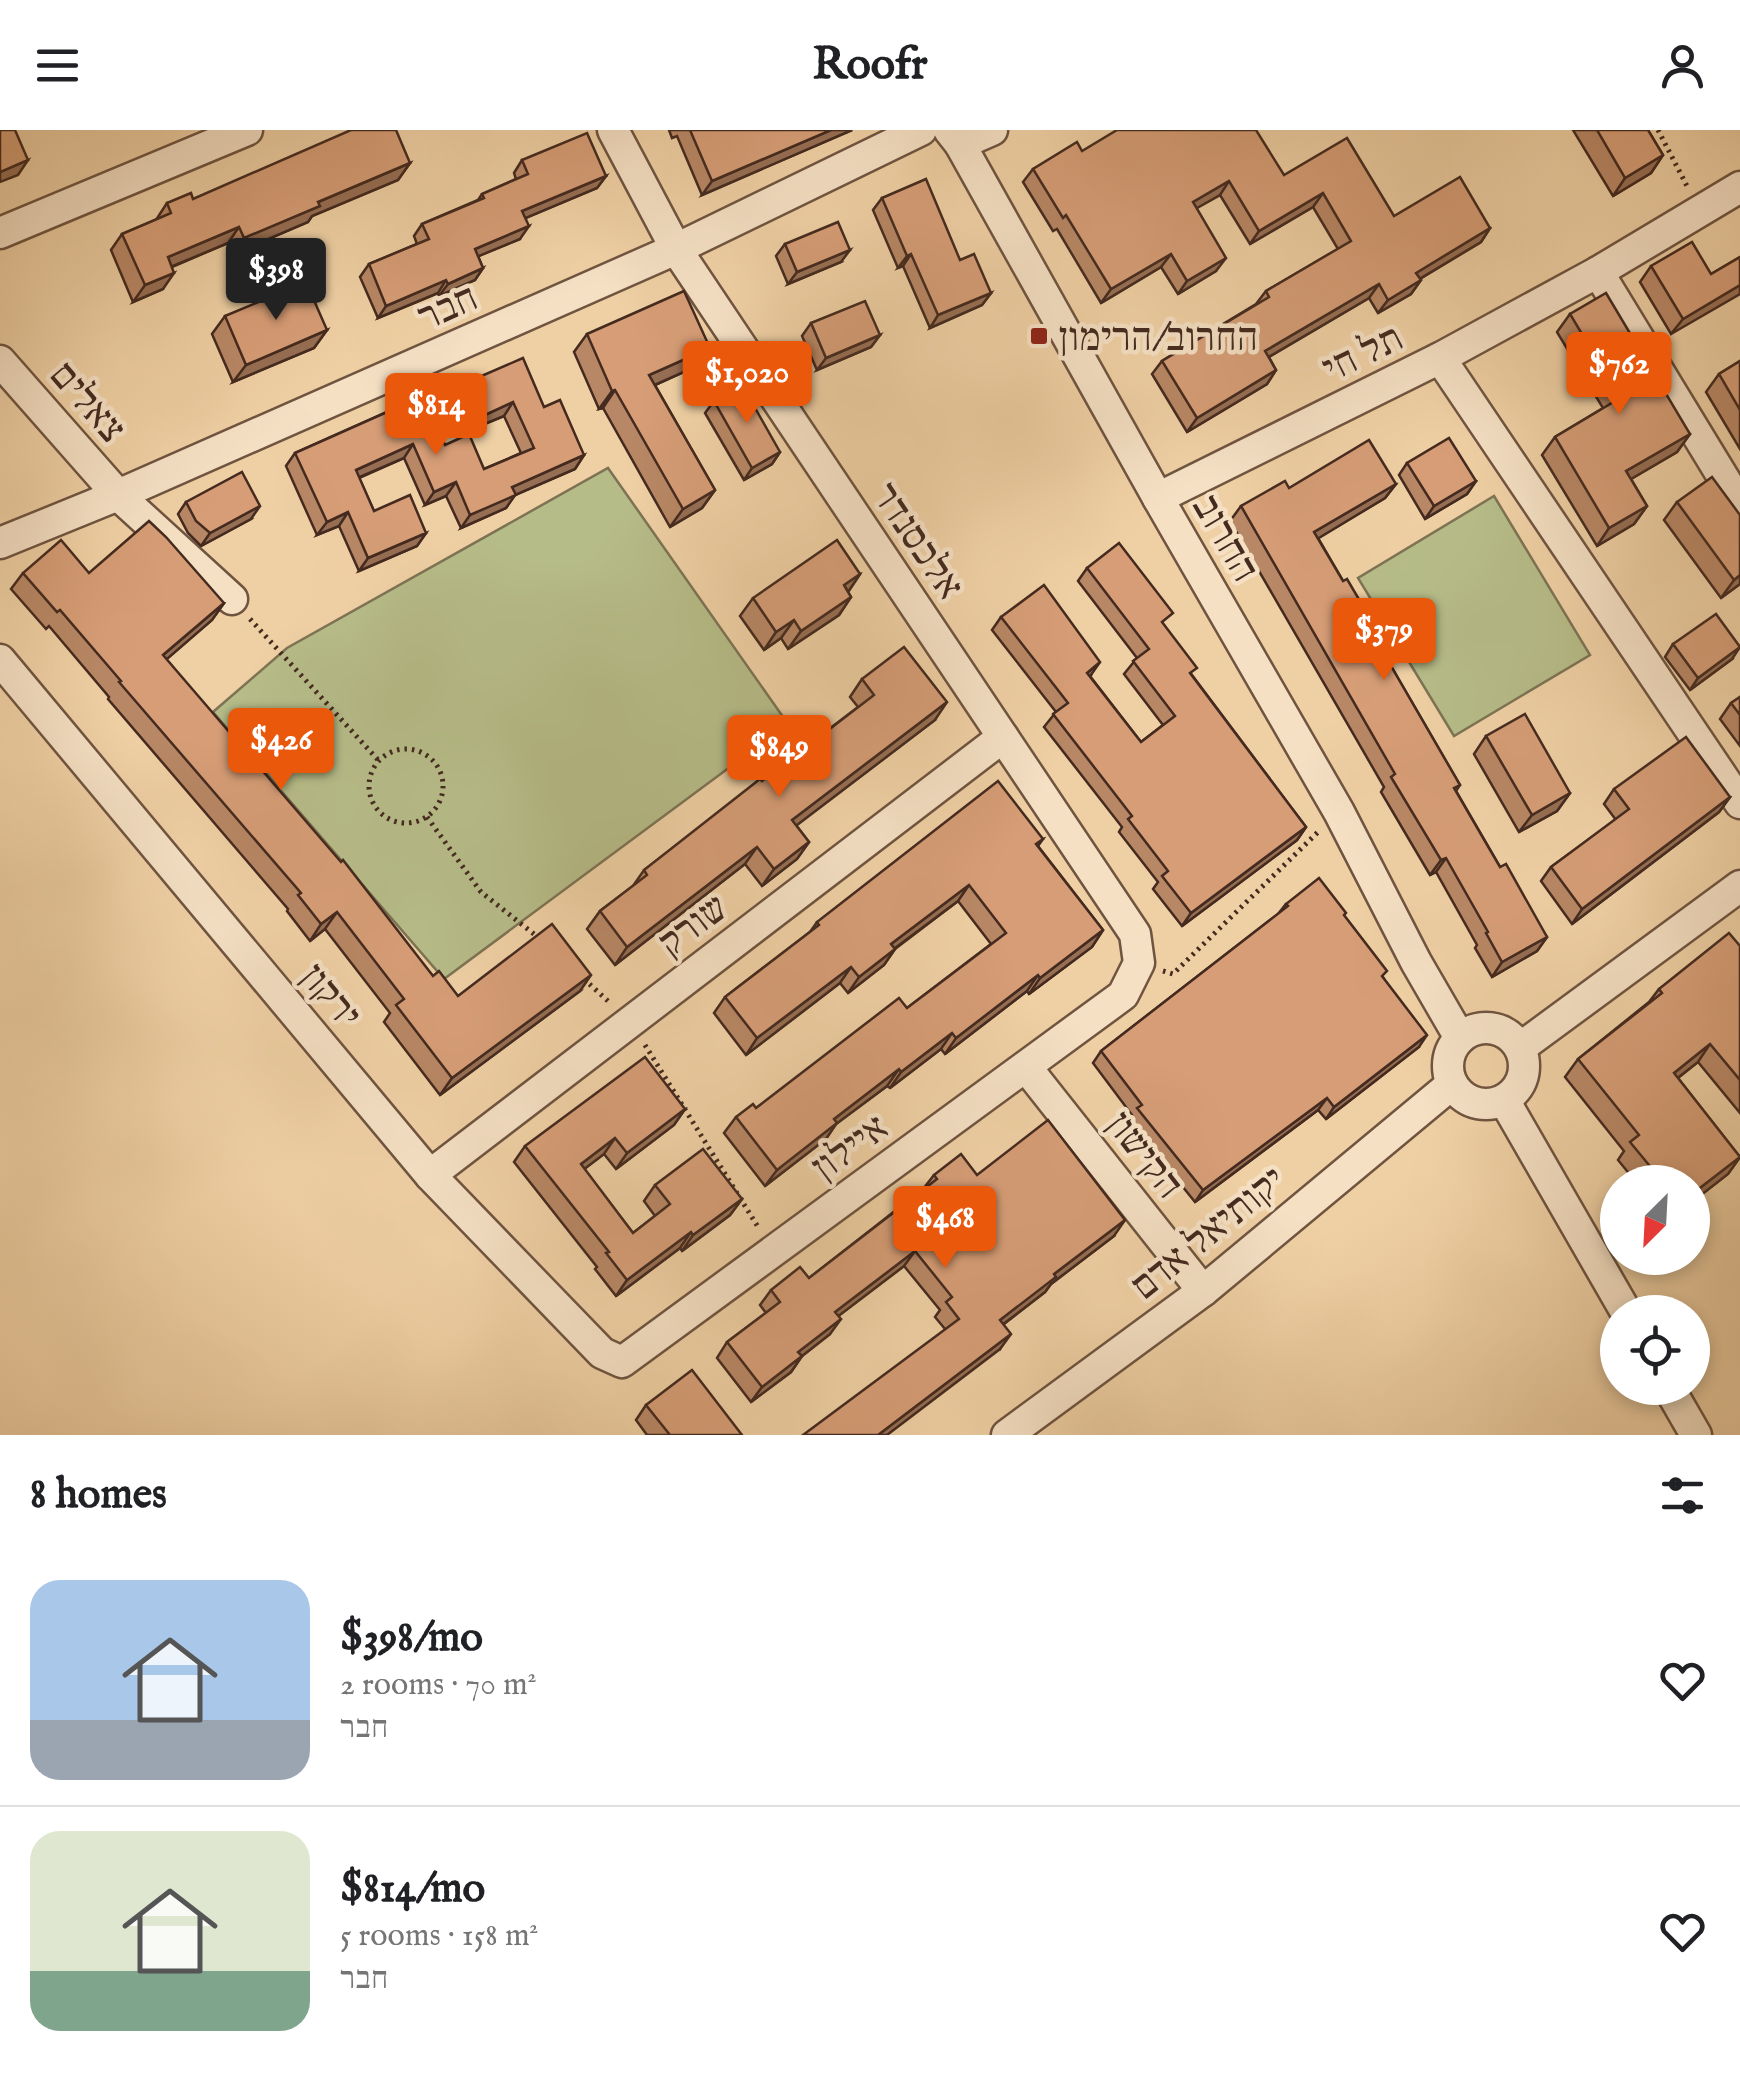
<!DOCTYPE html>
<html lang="en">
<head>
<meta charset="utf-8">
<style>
  body { margin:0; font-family:"IM FELL English","Frank Ruhl Libre",serif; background:#f6f6f6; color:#202124; height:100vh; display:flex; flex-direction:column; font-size:38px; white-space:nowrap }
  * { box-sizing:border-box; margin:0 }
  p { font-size:32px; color:#757577 }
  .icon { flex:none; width:55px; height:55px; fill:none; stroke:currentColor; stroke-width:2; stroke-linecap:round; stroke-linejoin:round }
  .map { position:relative; height:1305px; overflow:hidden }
  .details { display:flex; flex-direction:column; background:#fff; flex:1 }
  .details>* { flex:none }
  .needle { width:65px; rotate:204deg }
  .fabs { position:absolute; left:1600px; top:1035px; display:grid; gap:20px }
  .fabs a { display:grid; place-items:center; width:110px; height:110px; border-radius:50%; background:#fff; box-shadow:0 5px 15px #0003; font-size:50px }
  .price { position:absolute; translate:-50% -85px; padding:0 22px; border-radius:10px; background:#ea580c; color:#fff; font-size:32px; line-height:65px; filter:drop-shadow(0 2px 5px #0008) }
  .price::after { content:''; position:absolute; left:50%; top:60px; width:30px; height:22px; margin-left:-15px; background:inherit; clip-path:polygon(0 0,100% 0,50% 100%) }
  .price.current { background:#222; color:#fff }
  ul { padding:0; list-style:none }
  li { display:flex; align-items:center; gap:30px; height:250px; padding:0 30px }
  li+li { border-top:2px solid #e0e0e0 }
  li span { display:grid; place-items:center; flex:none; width:280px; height:200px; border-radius:30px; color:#555 }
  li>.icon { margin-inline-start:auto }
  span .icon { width:120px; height:120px; fill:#fffc; stroke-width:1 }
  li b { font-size:42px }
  h2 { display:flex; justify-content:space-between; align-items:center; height:120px; padding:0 30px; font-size:42px }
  header { display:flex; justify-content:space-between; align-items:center; height:130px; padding:0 30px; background:#fff; font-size:45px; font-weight:700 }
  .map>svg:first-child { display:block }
  .green { fill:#b6bc88; stroke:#7d7354; stroke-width:2.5 }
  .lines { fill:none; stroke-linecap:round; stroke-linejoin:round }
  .minor-casing { stroke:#6f5440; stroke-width:35 }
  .path { stroke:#442a1f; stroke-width:5; stroke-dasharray:2.5 5; stroke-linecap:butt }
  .minor { stroke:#f5e0c4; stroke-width:30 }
  .wall { fill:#b88765; stroke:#442a1f; stroke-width:2.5 }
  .shaded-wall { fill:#966e53; stroke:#442a1f; stroke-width:2.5 }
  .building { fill:#d69d76; stroke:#442a1f; stroke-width:2.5 }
  .poi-dot { fill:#8f2418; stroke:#f5e0c4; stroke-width:4 }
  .labels { text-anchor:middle; stroke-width:9; stroke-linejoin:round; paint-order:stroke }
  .street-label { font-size:40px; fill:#442a1f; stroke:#f5e0c4 }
  .poi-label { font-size:40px; fill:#442a1f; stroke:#f5e0c4; text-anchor:start }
</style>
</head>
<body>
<header><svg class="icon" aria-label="menu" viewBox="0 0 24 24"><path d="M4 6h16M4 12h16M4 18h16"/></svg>Roofr<svg class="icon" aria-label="person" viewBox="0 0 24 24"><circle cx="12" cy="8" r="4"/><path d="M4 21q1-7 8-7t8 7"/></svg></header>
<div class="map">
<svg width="1740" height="1305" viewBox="0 0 1740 1305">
  <rect width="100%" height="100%" fill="#efd0a4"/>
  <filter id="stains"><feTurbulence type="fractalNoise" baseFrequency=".002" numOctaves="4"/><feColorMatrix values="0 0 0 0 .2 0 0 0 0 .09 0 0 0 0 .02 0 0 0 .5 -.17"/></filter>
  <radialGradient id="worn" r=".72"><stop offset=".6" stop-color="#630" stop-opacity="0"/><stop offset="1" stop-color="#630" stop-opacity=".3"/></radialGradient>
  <g class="green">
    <polygon points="608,338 788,594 444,849 213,582 287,518"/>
    <polygon points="1494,366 1590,525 1454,606 1358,448"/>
  </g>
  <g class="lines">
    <defs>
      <g id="minor">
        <polyline points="949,0 960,14 1158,368 1339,682 1416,832 1460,908"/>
        <polyline points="960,14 992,0"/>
        <polyline points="0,103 247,0"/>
        <polyline points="1598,142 1740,375"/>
        <polyline points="1440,228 1740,673"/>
        <polyline points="0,231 118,365 232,469"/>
        <polyline points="1158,368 1440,228 1598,142 1740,57"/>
        <polyline points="0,413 118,365 676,119 921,0"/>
        <polyline points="0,530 430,1045 602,1223 622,1232 1123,865 1139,833 1135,804 676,119 613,0"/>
        <circle cx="1486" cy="936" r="38"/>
        <polyline points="1520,918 1740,756"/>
        <polyline points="1026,937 1203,1161"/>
        <polyline points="1504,970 1626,1182"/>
        <polyline points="430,1045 1003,607"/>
        <polyline points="1669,1258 1696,1305"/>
        <polyline points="1007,1305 1203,1161 1452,954"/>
      </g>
    </defs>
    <use href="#minor" class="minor-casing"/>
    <g class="path">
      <polyline points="1658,0 1687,56"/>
      <polyline points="250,489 379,631"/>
      <circle cx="406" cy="656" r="37"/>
      <polyline points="427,687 481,762 539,808"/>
      <polyline points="1163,841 1173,844 1319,701"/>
      <polyline points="584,849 609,872"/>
      <polyline points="645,915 758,1097"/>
    </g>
    <use href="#minor" class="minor"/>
  </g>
  <g class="wall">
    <polygon points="669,0 852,0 702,65 677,6 672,8"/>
    <polygon points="1573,0 1648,0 1663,25 1651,43 1613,66"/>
    <polygon points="1082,21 1284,45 1394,86 1490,98 1481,112 1420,149 1421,150 1411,164 1378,183 1369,168 1269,227 1276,240 1267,254 1187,302 1152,244 1162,231 1256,174 1266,161 1338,119 1313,77 1250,114 1220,65 1196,78 1216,141 1178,164 1161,137 1101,173 1057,99 1053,101 1023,52 1033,39"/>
    <polygon points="522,30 606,46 597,58 525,88 520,109 478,126 483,138 475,150 439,166 438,163 378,188 360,147 369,134 417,114 414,106 422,94 478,70 482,64 516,49 514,43"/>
    <polygon points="410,33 398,50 312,86 308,92 233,124 228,113 172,137 163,159 133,172 111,120 122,104 156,90 167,73"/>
    <polygon points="882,68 960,130 991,163 982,175 930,198 903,136 898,138 873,80"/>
    <polygon points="785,114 841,132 788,154 776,126"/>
    <polygon points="1740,127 1671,204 1640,152 1651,136 1711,144"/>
    <polygon points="1570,184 1690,304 1677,322 1631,349 1647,376 1634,394 1597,416 1542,325 1555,307 1603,278 1557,202"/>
    <polygon points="225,186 327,200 314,218 233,252 212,204"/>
    <polygon points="811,193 880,205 871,217 817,240 802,206"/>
    <polygon points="587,204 710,218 697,236 655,255 715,360 702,378 670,397 603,278 599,279 574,222"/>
    <polygon points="1740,231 1740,319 1706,262 1719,244"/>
    <polygon points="470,251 544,277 584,325 575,339 515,365 506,378 461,398 446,366 425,375 404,328 359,348 374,381 426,403 417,416 359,441 339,396 317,405 286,336 295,323 423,266 445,315 484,339 521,323 504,286 475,298 460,265"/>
    <polygon points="714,271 780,322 772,334 744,350 705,283"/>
    <polygon points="1407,333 1476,351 1467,364 1425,389 1399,345"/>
    <polygon points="1396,354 1385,368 1318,408 1343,451 1367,483 1363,488 1460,655 1456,661 1500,737 1547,807 1537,821 1492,847 1475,818 1477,815 1436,742 1430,745 1381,662 1384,657 1230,391 1241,376 1289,358"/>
    <polygon points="186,372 251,389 201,416 188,403 178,384"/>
    <polygon points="1677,372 1740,385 1740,454 1721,468 1664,390"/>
    <polygon points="1087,438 1164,495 1192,545 1306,697 1297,710 1182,796 1153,759 1158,752 1119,702 1122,697 1044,597 1056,582 992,500 1001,487 1091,545 1090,546 1141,612 1163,595 1124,544 1137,528 1078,451"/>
    <polygon points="23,443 89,443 224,473 212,490 166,529 433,846 458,866 580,861 440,965 384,892 390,883 325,799 310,811 287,781 288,779 108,569 109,567 49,496 46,499 11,459"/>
    <polygon points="860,444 848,462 851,467 839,485 788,519 781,508 764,520 740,486 753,468"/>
    <polygon points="1673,514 1732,529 1690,560 1665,527"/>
    <polygon points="862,549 935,590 796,695 809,712 797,729 762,756 745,734 615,835 587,799 600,781 633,756 644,740 858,577 850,567"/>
    <polygon points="1740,567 1740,616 1720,589 1731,573"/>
    <polygon points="1486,606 1570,663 1557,681 1519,702 1474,624"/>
    <polygon points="1614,659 1730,667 1719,682 1572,794 1541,751 1551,737 1616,690 1604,674"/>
    <polygon points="1043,709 1038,716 1103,800 1092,817 1029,864 1027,861 945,924 941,919 890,958 887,956 836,994 826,1009 765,1056 724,1003 736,987 756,978 907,878 991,814 958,771 895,819 884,835 848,863 840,853 746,925 714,883 725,867 810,802 817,792"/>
    <polygon points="1286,774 1344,786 1383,847 1419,917 1326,989 1318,980 1195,1072 1129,990 1132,985 1093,933 1101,921 1278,784"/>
    <polygon points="1740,816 1740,983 1698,932 1678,948 1740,1027 1728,1044 1692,1072 1692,1052 1636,1052 1618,1030 1624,1021 1565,947 1578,929 1649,872 1659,859"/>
    <polygon points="685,979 674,995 616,1039 604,1024 584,1039 633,1103 655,1086 644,1071 655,1055 742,1069 730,1085 682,1121 680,1118 616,1166 595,1139 597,1137 514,1032 525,1016"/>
    <polygon points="934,1045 977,1045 1114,1106 1051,1154 1045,1162 1004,1194 1000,1219 945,1199 935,1187 940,1180 904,1136 838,1186 830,1204 802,1226 791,1242 751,1272 717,1228 727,1212 766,1183 760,1175 771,1160 809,1148 923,1059"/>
    <polygon points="646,1275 742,1305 647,1305 636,1290"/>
  </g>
  <g class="shaded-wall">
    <polygon points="831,0 852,0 702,65 712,51"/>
    <polygon points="1663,25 1651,43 1613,66 1625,48"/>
    <polygon points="28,30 18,45 0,52 0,42"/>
    <polygon points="410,33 398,50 312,86 308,92 233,124 244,108 318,72"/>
    <polygon points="606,46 597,58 514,93 522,81"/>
    <polygon points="1229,51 1220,65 1183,86 1193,72"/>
    <polygon points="1323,63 1313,77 1250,114 1259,101"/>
    <polygon points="529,96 520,109 467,131 475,119"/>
    <polygon points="239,97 228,113 156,143 168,127"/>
    <polygon points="1490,98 1481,112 1406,157 1416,143"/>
    <polygon points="850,120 841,132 788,154 797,142"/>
    <polygon points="911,124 903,136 898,138 907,126"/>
    <polygon points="1171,124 1161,137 1101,173 1111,159"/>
    <polygon points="1226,128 1216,141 1178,164 1187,151"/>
    <polygon points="483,138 475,150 439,166 448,154"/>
    <polygon points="174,143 163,159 133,172 145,155"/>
    <polygon points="446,150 438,163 378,188 386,176"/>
    <polygon points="1421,150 1411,164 1378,183 1388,170"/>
    <polygon points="1379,154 1369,168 1255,235 1265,221"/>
    <polygon points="1740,155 1740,164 1671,204 1683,189"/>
    <polygon points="991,163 982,175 930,198 938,185"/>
    <polygon points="327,200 314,218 233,252 246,235"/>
    <polygon points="880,205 871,217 817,240 826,228"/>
    <polygon points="710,218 697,236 637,263 649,245"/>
    <polygon points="1276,240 1267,254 1187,302 1197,288"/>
    <polygon points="615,260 603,278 599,279 612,261"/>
    <polygon points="513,272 504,286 475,298 485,285"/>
    <polygon points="1690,304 1677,322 1614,359 1626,341"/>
    <polygon points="413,314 404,328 346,353 356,340"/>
    <polygon points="780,322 772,334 744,350 752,338"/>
    <polygon points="584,325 575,339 515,365 506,378 461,398 470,385 512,357"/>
    <polygon points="1476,351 1467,364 1425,389 1434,376"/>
    <polygon points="456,352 446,366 425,375 434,362"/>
    <polygon points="1396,354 1385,368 1304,417 1314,402"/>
    <polygon points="715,360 702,378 670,397 683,379"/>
    <polygon points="260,376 251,389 201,416 210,403"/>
    <polygon points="1647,376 1634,394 1597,416 1609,398"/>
    <polygon points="348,382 339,396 317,405 327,392"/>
    <polygon points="426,403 417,416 359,441 368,428"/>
    <polygon points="860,444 848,462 844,455"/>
    <polygon points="1740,445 1740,454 1721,468 1734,450"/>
    <polygon points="851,467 839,485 788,519 801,501"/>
    <polygon points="224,473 212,490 152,542 163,525"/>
    <polygon points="794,490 781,508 764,520 776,502"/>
    <polygon points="1740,517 1732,529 1690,560 1698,548"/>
    <polygon points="1100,532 1091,545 1077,556 1087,543"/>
    <polygon points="947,572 935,590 780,708 792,690"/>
    <polygon points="1570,663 1557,681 1519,702 1532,685"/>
    <polygon points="1730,667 1719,682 1572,794 1582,779"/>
    <polygon points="1306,697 1297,710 1182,796 1191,783"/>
    <polygon points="809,712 797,729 762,756 774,739"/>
    <polygon points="757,717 745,734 615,835 627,817"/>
    <polygon points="1446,728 1436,742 1430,745 1441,730"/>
    <polygon points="969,755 958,771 879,830 891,814"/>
    <polygon points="337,782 325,799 310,811 321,794"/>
    <polygon points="1103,800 1092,817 1029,864 1040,848"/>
    <polygon points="1547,807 1537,821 1492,847 1502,832"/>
    <polygon points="895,819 884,835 848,863 859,847"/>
    <polygon points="851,837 840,853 746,925 757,908"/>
    <polygon points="591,845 580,861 440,965 452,948"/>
    <polygon points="1038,845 1027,861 945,924 956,908"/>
    <polygon points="952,903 941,919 890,958 901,942"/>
    <polygon points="1427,905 1419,917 1326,989 1334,977"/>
    <polygon points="1710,914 1698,932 1661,961 1674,943"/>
    <polygon points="899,939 887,956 836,994 826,1009 765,1056 777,1040 834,989"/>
    <polygon points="1327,968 1318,980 1195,1072 1203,1060"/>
    <polygon points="685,979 674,995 616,1039 627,1023"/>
    <polygon points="615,1008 604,1024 570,1050 581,1034"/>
    <polygon points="1740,1027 1728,1044 1692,1072 1692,1064"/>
    <polygon points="742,1069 730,1085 682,1121 693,1105"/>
    <polygon points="1125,1090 1114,1106 1051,1154 1045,1162 989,1205 1000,1190 1054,1144"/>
    <polygon points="691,1102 680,1118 616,1166 627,1150"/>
    <polygon points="915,1121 904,1136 824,1197 835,1182"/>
    <polygon points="841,1189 830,1204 788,1237 798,1222"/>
    <polygon points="1011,1204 1000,1219 887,1305 878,1305"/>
    <polygon points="802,1226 791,1242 751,1272 762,1257"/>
  </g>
  <g class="building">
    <polygon points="0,0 15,0 28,30 0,42"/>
    <polygon points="351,0 396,0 410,33 318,72 320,76 244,108 239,97 168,127 174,143 145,155 122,104 171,83 167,73 191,63 193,69"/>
    <polygon points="690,0 831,0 712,51"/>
    <polygon points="1117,0 1256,0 1284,45 1347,8 1394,86 1460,47 1490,98 1416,143 1421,150 1388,170 1379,154 1265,221 1276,240 1197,288 1162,231 1269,167 1266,161 1351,111 1323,63 1259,101 1229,51 1193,72 1226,128 1187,151 1171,124 1111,159 1066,85 1063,88 1033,39 1077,12 1082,21"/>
    <polygon points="1597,0 1648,0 1663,25 1625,48"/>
    <polygon points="587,3 606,46 522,81 529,96 475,119 483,138 448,154 446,150 386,176 369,134 429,109 422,94 484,68 482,64 528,44 522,30"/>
    <polygon points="926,49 960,130 974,124 991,163 938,185 911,124 907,126 882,68"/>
    <polygon points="838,92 850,120 797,142 785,114"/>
    <polygon points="1692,112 1711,144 1740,127 1740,155 1683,189 1651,136"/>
    <polygon points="306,152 327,200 246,235 225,186"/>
    <polygon points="684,161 710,218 649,245 715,360 683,379 615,260 612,261 587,204"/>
    <polygon points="1606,163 1690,304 1626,341 1647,376 1609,398 1555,307 1620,268 1570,184"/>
    <polygon points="865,171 880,205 826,228 811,193"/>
    <polygon points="523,228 544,277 560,270 584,325 512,357 516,365 470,385 456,352 434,362 413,314 356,340 374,381 410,365 426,403 368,428 348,382 327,392 295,323 423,266 445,315 469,304 484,339 534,318 513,272 485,285 470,251"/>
    <polygon points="1740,231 1740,280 1719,244"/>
    <polygon points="742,255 780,322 752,338 714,271"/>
    <polygon points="1449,308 1476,351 1434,376 1407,333"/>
    <polygon points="1369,310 1396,354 1314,402 1343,451 1347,449 1367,483 1362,486 1460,655 1454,658 1500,737 1506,734 1547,807 1502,832 1486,803 1488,802 1446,728 1441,730 1391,647 1395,644 1241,376 1285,351 1289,358"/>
    <polygon points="242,342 260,376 210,403 196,391 186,372"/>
    <polygon points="1712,347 1740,385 1740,445 1734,450 1677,372"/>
    <polygon points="149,391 166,407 224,473 163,525 341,732 343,730 433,846 439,841 458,866 552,794 591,845 452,948 396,875 404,869 337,782 321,794 298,765 301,763 119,552 121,551 60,480 57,482 23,443 61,410 89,443"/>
    <polygon points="837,410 860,444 844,455 851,467 801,501 794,490 776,502 753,468"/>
    <polygon points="1119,413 1173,483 1162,492 1197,538 1190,543 1306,697 1191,783 1162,746 1168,741 1128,689 1132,686 1053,584 1068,573 1001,487 1044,455 1100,532 1087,543 1141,612 1175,586 1133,531 1149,519 1087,438"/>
    <polygon points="1716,484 1740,517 1698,548 1673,514"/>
    <polygon points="904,517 947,572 792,690 809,712 774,739 757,717 627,817 600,781 647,745 644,740 760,649 762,651 874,565 862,549"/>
    <polygon points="1740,567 1740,585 1731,573"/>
    <polygon points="1525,584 1570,663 1532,685 1486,606"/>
    <polygon points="1686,607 1730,667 1582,779 1551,737 1629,679 1614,659"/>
    <polygon points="998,651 1043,709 1036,714 1103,800 1040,848 1038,845 956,908 952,903 901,942 899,939 834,989 837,993 777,1040 736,987 753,974 756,978 899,868 907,878 1006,803 969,755 891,814 895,819 859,847 851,837 757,908 725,867 819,795 817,792"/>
    <polygon points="1319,748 1346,783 1344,785 1387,841 1382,846 1427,905 1334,977 1327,968 1203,1060 1137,978 1142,975 1101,921 1288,776 1286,774"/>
    <polygon points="1729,803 1740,816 1740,950 1710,914 1674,943 1740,1027 1692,1064 1692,1052 1663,1052 1630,1012 1639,1005 1578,929 1662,863 1659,859"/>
    <polygon points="645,927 685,979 627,1023 615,1008 581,1034 633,1103 670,1074 655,1055 703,1019 742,1069 693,1105 691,1102 627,1150 606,1123 609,1122 525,1016"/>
    <polygon points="1048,990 1125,1090 1054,1144 1056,1147 1000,1190 1011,1204 878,1305 803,1305 959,1189 946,1172 952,1167 915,1121 835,1182 841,1189 798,1222 802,1226 762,1257 727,1212 780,1172 771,1160 800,1137 809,1148 937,1049 934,1045 961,1024 977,1045"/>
    <polygon points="692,1240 742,1305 670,1305 646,1275"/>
  </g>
  <rect class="poi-dot" x="1029" y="196" width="20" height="20" rx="5"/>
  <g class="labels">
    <g class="street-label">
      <text transform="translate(447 176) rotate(-24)" y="14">חבר</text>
      <text transform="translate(1362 222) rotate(-26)" y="14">תל חי</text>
      <text transform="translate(89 271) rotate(49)" y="14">צאלים</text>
      <text transform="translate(1227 407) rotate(60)" y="14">החרוב</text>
      <text transform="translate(919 410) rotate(56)" y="14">אלכסנדר</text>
      <text transform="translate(692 794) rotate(-37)" y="14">שורק</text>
      <text transform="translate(332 865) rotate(50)" y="14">ירקון</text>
      <text transform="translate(849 1016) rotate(-36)" y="14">איילון</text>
      <text transform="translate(1146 1024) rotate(52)" y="14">הקישון</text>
      <text transform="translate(1207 1102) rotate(-39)" y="14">יקותיאל אדם</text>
    </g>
    <g class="poi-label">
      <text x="1059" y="220">החרוב/הרימון</text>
    </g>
  </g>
  <rect width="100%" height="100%" filter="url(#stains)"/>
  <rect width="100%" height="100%" fill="url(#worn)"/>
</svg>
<div class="fabs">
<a><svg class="needle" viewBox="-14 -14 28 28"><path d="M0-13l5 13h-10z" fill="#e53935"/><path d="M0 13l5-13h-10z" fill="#757577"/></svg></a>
<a><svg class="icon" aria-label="locate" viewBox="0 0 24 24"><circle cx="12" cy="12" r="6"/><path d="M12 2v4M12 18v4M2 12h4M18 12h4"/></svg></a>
</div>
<b class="price current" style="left:276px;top:193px">$398</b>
<b class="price" style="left:1619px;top:287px">$762</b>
<b class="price" style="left:747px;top:296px">$1,020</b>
<b class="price" style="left:436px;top:328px">$814</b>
<b class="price" style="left:1384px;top:553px">$379</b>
<b class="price" style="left:281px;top:663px">$426</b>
<b class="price" style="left:779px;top:670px">$849</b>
<b class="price" style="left:945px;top:1141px">$468</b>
</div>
<section class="details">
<h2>8 homes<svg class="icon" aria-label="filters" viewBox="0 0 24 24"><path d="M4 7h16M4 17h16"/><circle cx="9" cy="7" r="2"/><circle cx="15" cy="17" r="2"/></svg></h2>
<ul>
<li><span style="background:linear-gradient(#a9c7e8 70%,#9aa5b1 0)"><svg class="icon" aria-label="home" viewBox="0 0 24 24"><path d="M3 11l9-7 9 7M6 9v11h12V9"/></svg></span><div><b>$398/mo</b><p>2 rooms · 70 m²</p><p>חבר</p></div><svg class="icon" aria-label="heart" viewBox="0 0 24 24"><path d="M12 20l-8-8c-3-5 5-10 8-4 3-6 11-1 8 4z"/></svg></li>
<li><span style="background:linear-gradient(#dfe7d0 70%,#7fa58c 0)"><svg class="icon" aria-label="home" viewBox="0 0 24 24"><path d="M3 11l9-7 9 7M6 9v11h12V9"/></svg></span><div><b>$814/mo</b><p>5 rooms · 158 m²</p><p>חבר</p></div><svg class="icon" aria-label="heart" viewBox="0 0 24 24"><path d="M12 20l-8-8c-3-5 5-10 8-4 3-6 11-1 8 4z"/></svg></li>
</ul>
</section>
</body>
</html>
